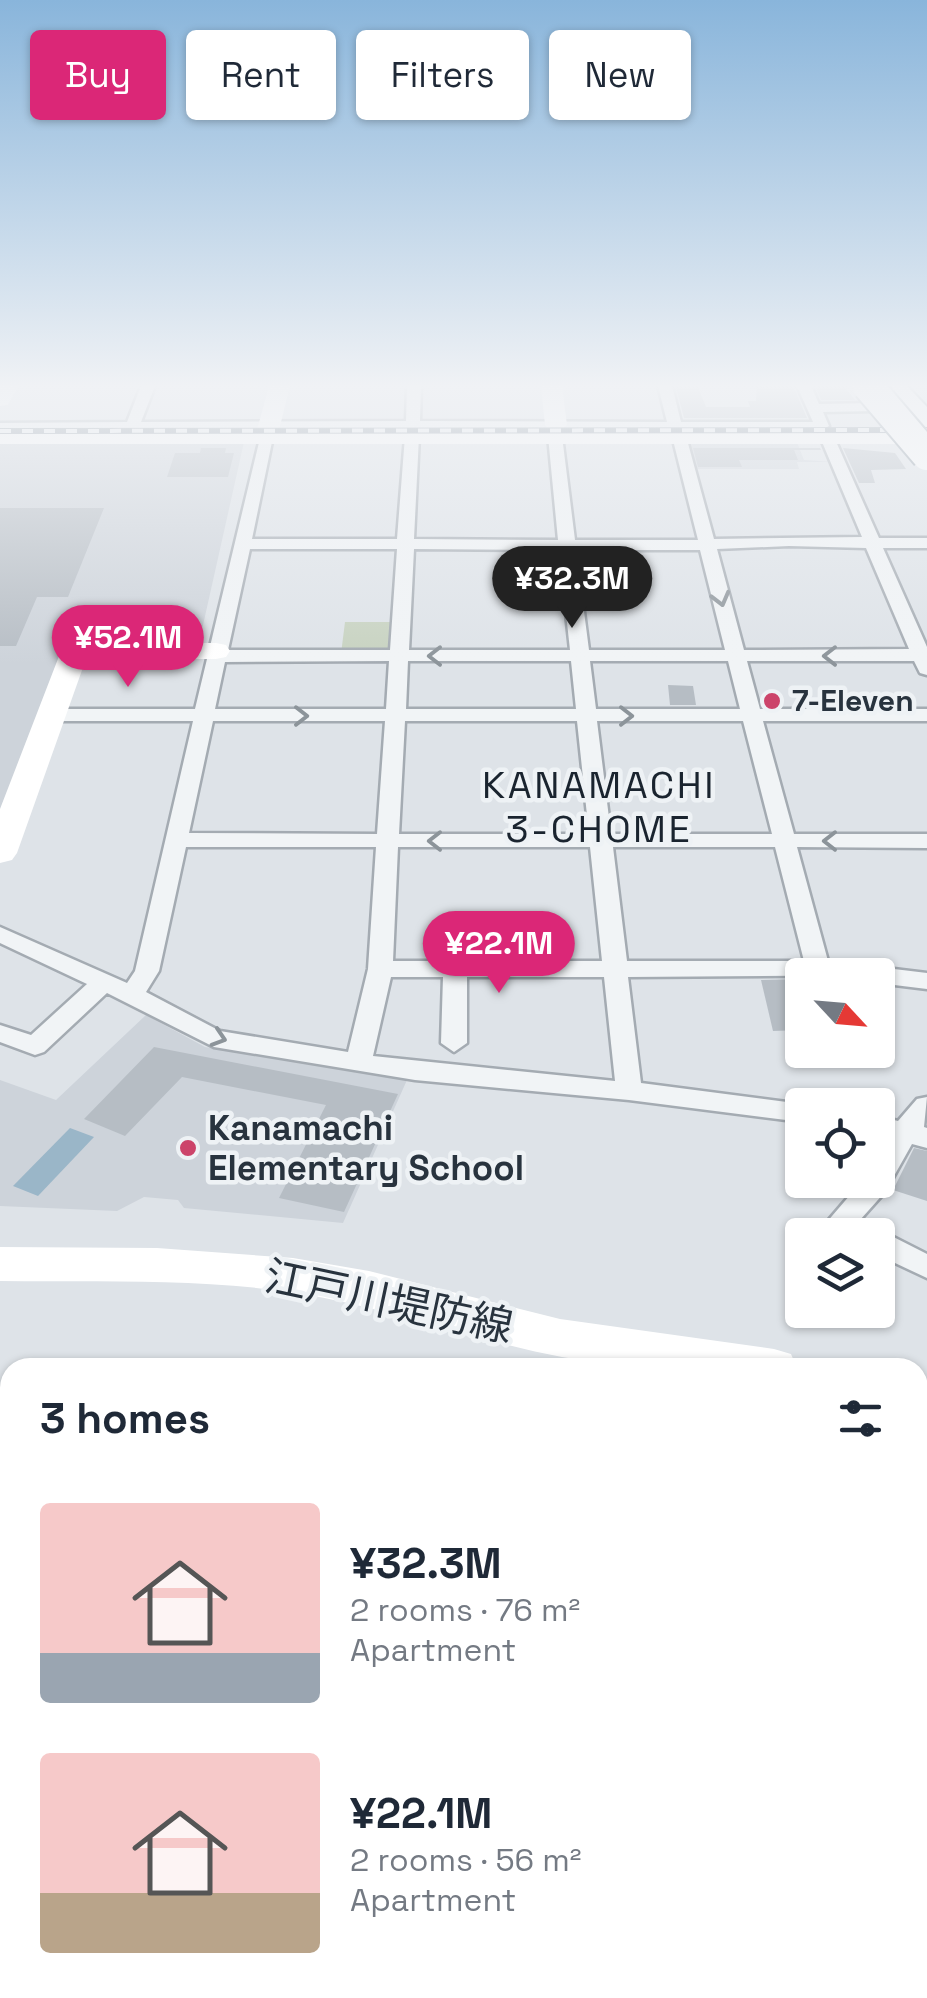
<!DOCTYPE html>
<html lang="en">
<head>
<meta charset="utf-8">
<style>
  body { margin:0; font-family:"Space Grotesk","Noto Sans JP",sans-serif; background:#f6f6f7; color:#1f2937; height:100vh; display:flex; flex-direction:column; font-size:38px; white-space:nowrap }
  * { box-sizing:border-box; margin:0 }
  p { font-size:32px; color:#747a83 }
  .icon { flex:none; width:55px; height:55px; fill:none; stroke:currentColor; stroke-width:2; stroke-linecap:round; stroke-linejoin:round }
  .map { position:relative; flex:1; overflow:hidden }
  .panel { position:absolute; left:0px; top:1358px; width:928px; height:642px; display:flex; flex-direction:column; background:#fff; border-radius:30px 30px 0 0; box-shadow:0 2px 8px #0004 }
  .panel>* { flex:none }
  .banner { position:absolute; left:30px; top:30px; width:868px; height:90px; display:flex; gap:20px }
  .needle { width:65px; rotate:116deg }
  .tools { position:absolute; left:785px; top:958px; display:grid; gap:20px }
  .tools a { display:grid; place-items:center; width:110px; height:110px; border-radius:10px; background:#fff; box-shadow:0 2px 8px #0004; font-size:50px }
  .price { position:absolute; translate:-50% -85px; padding:0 22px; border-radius:35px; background:#db2777; color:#fff; font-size:32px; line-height:65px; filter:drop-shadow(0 2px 5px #0008) }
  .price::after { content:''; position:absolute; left:50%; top:60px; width:30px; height:22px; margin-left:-15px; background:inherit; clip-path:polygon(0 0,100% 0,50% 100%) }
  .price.current { background:#222; color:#fff }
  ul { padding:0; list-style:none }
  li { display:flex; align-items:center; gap:30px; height:250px; padding:0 40px }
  li span { display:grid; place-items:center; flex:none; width:280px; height:200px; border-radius:10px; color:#555 }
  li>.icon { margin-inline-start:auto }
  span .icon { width:120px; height:120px; fill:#fffc; stroke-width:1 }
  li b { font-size:42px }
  h2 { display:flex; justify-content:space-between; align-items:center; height:120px; padding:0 40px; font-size:42px }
  .chip { padding:0 35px; border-radius:10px; background:#fff; box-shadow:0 2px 8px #0004; font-size:35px; line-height:90px }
  .chip.current { background:#db2777; color:#fff }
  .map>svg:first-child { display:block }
  .built { fill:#cdd3da }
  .green { fill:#c7d2c0 }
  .water { fill:#9ab6c8 }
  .building { fill:#b6bdc4 }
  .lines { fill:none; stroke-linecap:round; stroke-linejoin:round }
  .street-casing { stroke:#a4abb2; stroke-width:5 }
  .highway-casing { stroke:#86939e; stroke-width:4 }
  .street { fill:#f1f4f6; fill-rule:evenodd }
  .secondary { fill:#fff; fill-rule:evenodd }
  .highway { fill:#fff; fill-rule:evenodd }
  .rail-casing { stroke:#788591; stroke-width:6 }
  .rail { stroke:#eef2f5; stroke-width:4; stroke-dasharray:11; stroke-linecap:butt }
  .highway-bridge-casing { stroke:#86939e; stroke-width:34; stroke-linecap:butt }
  .highway-bridge { stroke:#fff; stroke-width:30 }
  .oneway { stroke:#8c949a }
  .poi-dot { fill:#cc446a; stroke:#eef2f5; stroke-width:4 }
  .labels { text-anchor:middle; stroke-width:9; stroke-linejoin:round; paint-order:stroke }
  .far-poi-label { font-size:30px; font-weight:bold; fill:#28333e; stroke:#eef2f5; text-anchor:start }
  .poi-label { font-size:35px; font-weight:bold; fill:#28333e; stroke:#eef2f5; text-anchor:start }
  .neighbourhood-label { font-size:38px; letter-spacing:2.5px; fill:#1a242f; stroke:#eef2f5 }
  .near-street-label { font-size:42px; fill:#28333e; stroke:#eef2f5 }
</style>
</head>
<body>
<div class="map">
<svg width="927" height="1998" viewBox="0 0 927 1998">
  <rect width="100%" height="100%" fill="#dee3e8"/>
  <g class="built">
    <polygon points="796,440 804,460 833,462 797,462 799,469 694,469 687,441"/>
    <polygon points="0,442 244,442 199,643 65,642 0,812"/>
    <polygon points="146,1015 205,1047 407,1080 343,1223 184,1208 178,1200 144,1197 117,1211 0,1206 0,1080 56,1100"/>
  </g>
  <polygon class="green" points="345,622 394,622 393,654 341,654"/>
  <g class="water">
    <polygon points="70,1128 94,1137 38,1196 13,1186"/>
    <polygon points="0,1431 10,1433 10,1990 918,1990 918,1774 927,1780 927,1998 0,1998"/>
  </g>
  <g class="building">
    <polygon points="757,386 793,386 807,418 684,418 676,387 698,387 706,407 750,407 748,401 756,401"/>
    <polygon points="815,386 844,386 855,400 821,400"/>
    <polygon points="201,448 226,448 225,453 234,453 228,477 167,477 175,453 200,453"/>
    <polygon points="693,448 820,448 821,450 794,450 798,460 739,460 742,467 698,467"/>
    <polygon points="843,448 895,453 906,469 871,470 875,483 859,483"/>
    <polygon points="0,508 104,508 68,597 37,597 16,646 0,646"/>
    <polygon points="668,685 693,686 696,705 670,705"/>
    <polygon points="802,979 802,1030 773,1031 761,980"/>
    <polygon points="154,1047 398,1094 344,1212 279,1198 326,1105 182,1077 125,1136 84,1119"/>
    <polygon points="914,1148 927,1151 927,1201 893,1190"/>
  </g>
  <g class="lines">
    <defs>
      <g id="street">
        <polygon points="141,386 155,386 141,422 406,421 407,386 421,386 420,421 667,422 658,386 672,386 681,422 813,422 797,386 811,386 819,404 875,403 882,407 875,411 823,412 829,426 822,430 0,431 0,423 127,422"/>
        <path d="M 412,432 L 419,436 L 414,539 L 558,540 L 548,436 L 555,432 L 562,436 L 575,540 L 698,540 L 672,436 L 679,432 L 686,436 L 714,539 L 862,537 L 820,437 L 827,433 L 834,437 L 879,538 L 927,538 L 927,548 L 883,548 L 927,647 L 927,675 L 920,673 L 914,661 L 747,661 L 760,709 L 927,709 L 927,721 L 763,721 L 794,834 L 927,834 L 927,848 L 797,847 L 828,961 L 927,973 L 927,989 L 878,983 L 878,975 L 628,977 L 641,1083 L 802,1104 L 807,1105 L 802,1105 L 802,1122 L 629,1100 L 415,1080 L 214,1047 L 107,993 L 44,1052 L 35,1055 L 0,1042 L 0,1025 L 31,1035 L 87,984 L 0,943 L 0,927 L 127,983 L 135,971 L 193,721 L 52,721 L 42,715 L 52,709 L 195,709 L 261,434 L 273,437 L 252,539 L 397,539 L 405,436 ZM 789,546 L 866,548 L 909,649 L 744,650 L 717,549 ZM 250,549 L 397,549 L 390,650 L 228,650 ZM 414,549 L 559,550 L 570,650 L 409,650 ZM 576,550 L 700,550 L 725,650 L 589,650 ZM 389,661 L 386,709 L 215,709 L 225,662 ZM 408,661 L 571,661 L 576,709 L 406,709 ZM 590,661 L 728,661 L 740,709 L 596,709 ZM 213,721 L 385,721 L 377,834 L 189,833 ZM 405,721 L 577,721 L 589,834 L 399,834 ZM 597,721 L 743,721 L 772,834 L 611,834 ZM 186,847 L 376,847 L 368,969 L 348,1052 L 220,1031 L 146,992 L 159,971 ZM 398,847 L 590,847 L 602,961 L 393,961 ZM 613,847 L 775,847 L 804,961 L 627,961 ZM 391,977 L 443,977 L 441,1043 L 454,1052 L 467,1043 L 467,977 L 604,977 L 615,1081 L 373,1056 Z"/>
        <polygon points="927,1097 924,1127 927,1128 927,1148 912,1144 885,1192 860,1220 927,1254 927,1278 878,1255 878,1235 838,1235 826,1223 863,1180 878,1180 878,1155 888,1137 878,1134 878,1116 898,1121 917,1099"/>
      </g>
      <g id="highway">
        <polygon points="880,386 907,386 927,407 927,431 917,429"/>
        <polygon points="927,1427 927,1503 918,1507 918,1431"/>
        <polygon points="927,1512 927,1591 918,1594 918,1515"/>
        <polygon points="654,1990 780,1990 777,1998 651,1998"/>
      </g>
    </defs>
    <use href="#street" class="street-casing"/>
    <use href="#highway" class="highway-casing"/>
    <use href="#street" class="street"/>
    <g class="secondary">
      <polygon points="0,386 18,386 8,405 0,406"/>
      <polygon points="269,386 290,386 279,430 550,430 545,425 541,386 562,386 567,425 562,430 901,430 912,437 901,444 0,444 0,430 257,430"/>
      <polygon points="75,643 216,643 226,645 230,651 226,657 216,659 86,659 17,853 12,860 0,863 0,809 61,651 65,645"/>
      <path d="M 0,1247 L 157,1248 L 293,1258 L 369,1271 L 560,1319 L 774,1349 L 791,1354 L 797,1368 C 719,1368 640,1371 562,1357 C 473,1340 387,1307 296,1293 C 199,1278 98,1282 0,1281 Z"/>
      <polygon points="918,1387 927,1390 927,1431 918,1428"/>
    </g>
    <use href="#highway" class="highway"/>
    <defs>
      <polyline id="rail" points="0,431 927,430"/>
    </defs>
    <use href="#rail" class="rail-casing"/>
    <use href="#rail" class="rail"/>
    <defs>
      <polyline id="highway-bridge" points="868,386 927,455"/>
    </defs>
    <use href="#highway-bridge" class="highway-bridge-casing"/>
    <use href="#highway-bridge" class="highway-bridge"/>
  </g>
  <defs><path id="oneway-chevron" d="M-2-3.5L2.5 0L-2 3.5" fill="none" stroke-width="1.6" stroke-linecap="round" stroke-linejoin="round" transform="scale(2.5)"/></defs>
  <g class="oneway">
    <use href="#oneway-chevron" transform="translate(721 599) rotate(75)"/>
    <use href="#oneway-chevron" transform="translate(435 656) rotate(-180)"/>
    <use href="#oneway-chevron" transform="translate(830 656) rotate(180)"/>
    <use href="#oneway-chevron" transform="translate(301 716)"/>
    <use href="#oneway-chevron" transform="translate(626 716)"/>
    <use href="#oneway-chevron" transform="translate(435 841) rotate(-180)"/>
    <use href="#oneway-chevron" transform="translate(830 841) rotate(-180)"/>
    <use href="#oneway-chevron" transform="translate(219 1038) rotate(18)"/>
  </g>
  <linearGradient id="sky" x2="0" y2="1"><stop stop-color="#89b5db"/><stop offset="0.58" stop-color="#f0f2f5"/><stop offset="1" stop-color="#f0f2f5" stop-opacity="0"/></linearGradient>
  <rect width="927" height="665" fill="url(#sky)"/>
  <g class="poi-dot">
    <circle cx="772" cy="701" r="10"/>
    <circle cx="188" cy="1148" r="10"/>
  </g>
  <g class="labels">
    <g class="far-poi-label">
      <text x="792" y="711">7-Eleven</text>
    </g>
    <g class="poi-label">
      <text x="208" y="1140">Kanamachi<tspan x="208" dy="40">Elementary School</tspan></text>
    </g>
    <g class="neighbourhood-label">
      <text x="599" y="798">KANAMACHI<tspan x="599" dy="44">3-CHOME</tspan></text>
    </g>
    <g class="near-street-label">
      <text transform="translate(389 1301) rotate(12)" y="15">江戸川堤防線</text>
    </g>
  </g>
</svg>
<div class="tools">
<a><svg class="needle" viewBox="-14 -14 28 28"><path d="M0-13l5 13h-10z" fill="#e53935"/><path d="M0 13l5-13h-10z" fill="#747a83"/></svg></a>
<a><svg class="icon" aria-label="locate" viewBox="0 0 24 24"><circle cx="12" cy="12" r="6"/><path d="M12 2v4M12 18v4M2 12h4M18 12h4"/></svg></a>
<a><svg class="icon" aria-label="layers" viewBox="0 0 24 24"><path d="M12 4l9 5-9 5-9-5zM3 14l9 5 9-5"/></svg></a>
</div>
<b class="price current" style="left:572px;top:631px">¥32.3M</b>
<b class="price" style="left:128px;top:690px">¥52.1M</b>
<b class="price" style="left:499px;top:996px">¥22.1M</b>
<div class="banner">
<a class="chip current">Buy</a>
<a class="chip">Rent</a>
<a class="chip">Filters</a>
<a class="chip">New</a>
</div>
<section class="panel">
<h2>3 homes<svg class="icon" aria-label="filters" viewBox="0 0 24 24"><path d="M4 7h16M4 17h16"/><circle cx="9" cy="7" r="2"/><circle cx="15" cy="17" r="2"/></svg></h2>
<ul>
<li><span style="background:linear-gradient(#f6c9c9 75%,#9aa5b1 0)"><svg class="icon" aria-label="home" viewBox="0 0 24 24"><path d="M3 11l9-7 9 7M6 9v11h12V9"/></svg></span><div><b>¥32.3M</b><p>2 rooms · 76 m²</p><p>Apartment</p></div></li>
<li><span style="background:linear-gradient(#f6c9c9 70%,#b9a48a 0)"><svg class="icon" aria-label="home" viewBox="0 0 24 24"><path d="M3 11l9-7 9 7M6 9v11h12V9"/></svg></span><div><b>¥22.1M</b><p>2 rooms · 56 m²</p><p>Apartment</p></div></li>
</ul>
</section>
</div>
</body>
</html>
